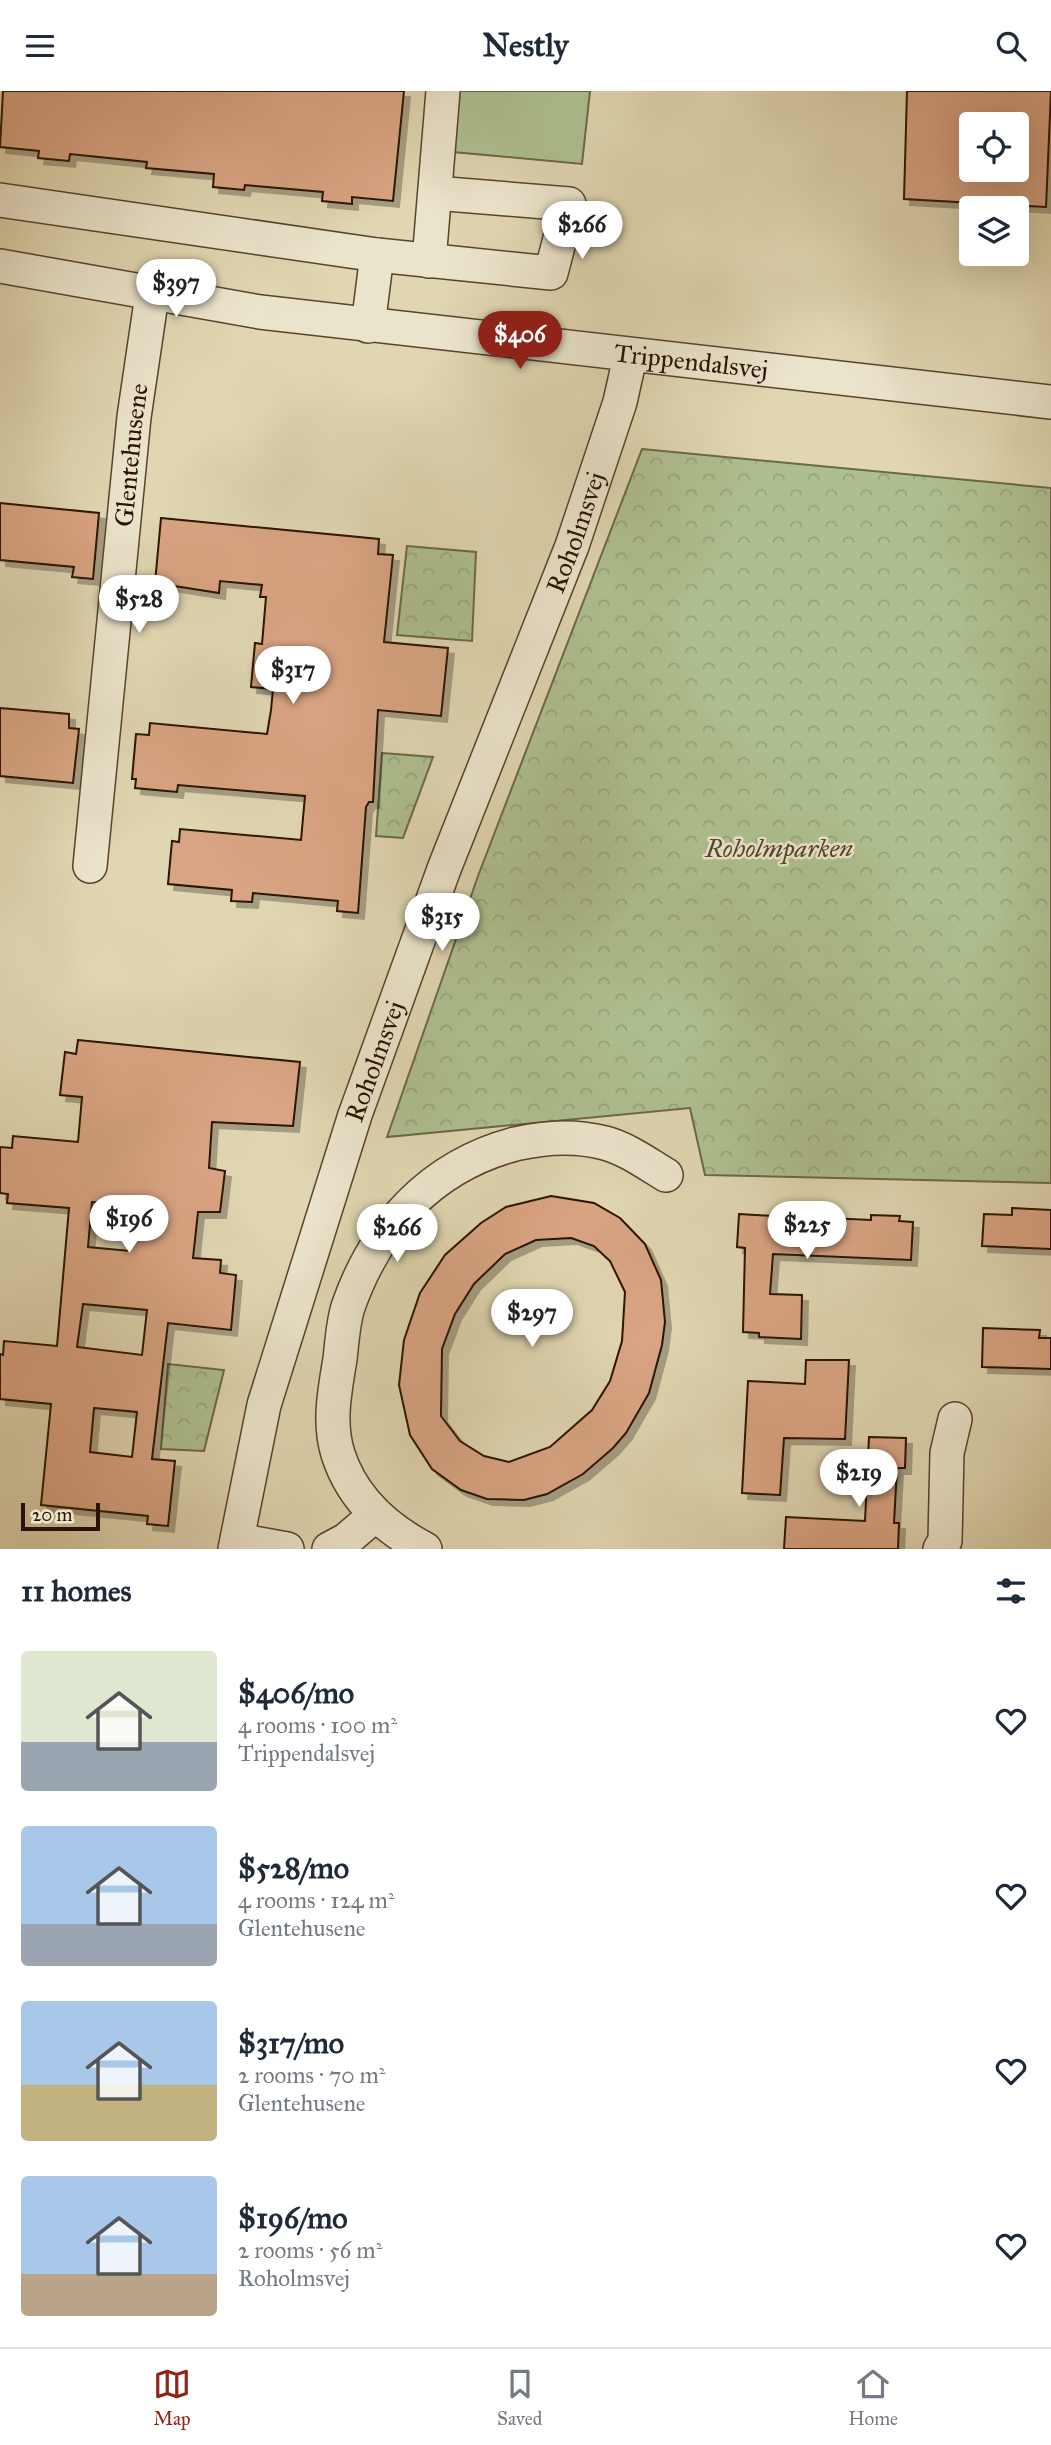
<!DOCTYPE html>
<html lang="en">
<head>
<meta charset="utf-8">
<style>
  body { margin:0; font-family:"IM FELL Great Primer",serif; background:#f2f2f3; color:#1f2937; height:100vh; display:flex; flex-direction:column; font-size:26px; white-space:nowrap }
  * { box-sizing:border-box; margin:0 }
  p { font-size:23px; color:#747a83 }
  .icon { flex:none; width:38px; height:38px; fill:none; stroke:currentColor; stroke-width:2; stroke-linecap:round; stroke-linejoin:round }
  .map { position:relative; height:1458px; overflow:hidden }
  .sheet { display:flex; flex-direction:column; background:#fff; flex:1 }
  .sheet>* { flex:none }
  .controls { position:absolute; left:959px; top:21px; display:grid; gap:14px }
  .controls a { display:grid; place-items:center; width:70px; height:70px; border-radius:7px; background:#fff; box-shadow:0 7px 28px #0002; font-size:35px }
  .scale { position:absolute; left:21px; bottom:18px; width:79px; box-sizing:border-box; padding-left:7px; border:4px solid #2a1201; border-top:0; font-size:19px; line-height:24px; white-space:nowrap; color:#2a1201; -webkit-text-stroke:5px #ebe4cc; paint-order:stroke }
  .price { position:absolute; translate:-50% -60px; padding:0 16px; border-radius:24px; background:#fff; color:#222; font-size:23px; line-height:46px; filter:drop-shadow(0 2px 4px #0008) }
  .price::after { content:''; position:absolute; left:50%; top:42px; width:21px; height:16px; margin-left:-10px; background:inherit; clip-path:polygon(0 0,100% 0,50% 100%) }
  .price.current { background:#8f2418; color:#fff }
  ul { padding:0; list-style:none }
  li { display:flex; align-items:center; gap:21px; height:175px; padding:0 21px }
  li span { display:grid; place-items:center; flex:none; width:196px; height:140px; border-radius:7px; color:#555 }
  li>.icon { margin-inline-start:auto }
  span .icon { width:84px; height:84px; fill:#fffc; stroke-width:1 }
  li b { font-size:30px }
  h2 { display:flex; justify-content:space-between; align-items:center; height:84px; padding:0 21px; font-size:30px }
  header { display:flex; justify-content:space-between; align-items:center; height:91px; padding:0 21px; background:#fff; font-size:32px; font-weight:800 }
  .menu { display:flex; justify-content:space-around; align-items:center; height:98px; border-top:2px solid #e0e1e3; background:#fff; font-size:19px; color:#747a83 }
  .menu a { display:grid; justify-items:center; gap:4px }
  .menu .current { color:#8f2418 }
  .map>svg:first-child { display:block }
  .park { fill:url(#park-crowns); stroke:#6c6848; stroke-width:2 }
  .pitch { fill:#aebf8f; stroke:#6c6848; stroke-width:2 }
  .building { fill:#d9a483; stroke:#2a1201; stroke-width:2; fill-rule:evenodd; filter:url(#shadow) }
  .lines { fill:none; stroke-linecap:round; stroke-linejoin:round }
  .minor-casing { stroke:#58432d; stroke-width:36 }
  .minor { stroke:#ebe4cc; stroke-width:33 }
  .labels { text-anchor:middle; stroke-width:5; stroke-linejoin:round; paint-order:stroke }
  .street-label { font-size:26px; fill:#2a1201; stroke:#ebe4cc }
  .park-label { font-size:26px; font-style:italic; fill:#52462c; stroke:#ebe4cc }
</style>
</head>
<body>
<header><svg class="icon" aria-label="menu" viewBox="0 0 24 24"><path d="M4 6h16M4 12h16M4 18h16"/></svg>Nestly<svg class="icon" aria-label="search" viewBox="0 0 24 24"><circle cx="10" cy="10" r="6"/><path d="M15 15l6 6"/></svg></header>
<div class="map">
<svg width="1051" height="1458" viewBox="0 0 1051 1458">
  <defs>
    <pattern id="park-crowns" width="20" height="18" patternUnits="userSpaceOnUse" patternTransform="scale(1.75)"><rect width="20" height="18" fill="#aebf8f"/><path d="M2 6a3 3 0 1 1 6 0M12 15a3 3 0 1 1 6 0" fill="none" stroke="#96a37a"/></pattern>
    <filter id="shadow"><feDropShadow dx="6" dy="6" stdDeviation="0" flood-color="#0004"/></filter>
  </defs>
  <rect width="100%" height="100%" fill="#e0d6b1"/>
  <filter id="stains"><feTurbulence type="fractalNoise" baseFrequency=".00286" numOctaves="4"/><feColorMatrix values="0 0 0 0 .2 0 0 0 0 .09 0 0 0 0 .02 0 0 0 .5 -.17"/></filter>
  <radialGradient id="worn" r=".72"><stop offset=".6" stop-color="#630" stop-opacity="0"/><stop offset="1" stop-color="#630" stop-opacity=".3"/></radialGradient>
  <g class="park">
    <polygon points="642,358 1051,397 1051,1092 705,1084 690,1017 387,1046 478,785"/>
    <polygon points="407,455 476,461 472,550 397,544"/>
    <polygon points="382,662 433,666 403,747 376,745"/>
    <polygon points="168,1273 224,1279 204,1360 161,1358"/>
  </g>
  <polygon class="pitch" points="458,0 590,0 582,73 453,61"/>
  <g class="building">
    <polygon points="3,0 404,0 393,110 352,106 352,113 322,110 323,101 245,94 244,99 213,96 214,83 146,77 147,71 70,63 69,70 38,67 39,60 0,56"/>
    <path d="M 907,0 L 1051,0 L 1046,116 L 904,108 ZM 971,33 L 1017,33 L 1017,79 L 971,79 Z"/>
    <polygon points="0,412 99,422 93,488 72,486 74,476 0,469"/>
    <polygon points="161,427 379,448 378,463 393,464 384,551 448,557 441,625 378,619 373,711 369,711 366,716 358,822 337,820 338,810 253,802 252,811 231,810 232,799 168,793 172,750 179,751 180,738 301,749 305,705 178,694 177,701 135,697 136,688 132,688 136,643 149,644 150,632 267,643 271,619 273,598 251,596 255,552 262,553 266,506 260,506 262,494 220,490 219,502 155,492"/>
    <polygon points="0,617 69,623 69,637 79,638 73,692 0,685"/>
    <path d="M 78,949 L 300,971 L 293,1035 L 212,1031 L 209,1077 L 225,1080 L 220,1121 L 198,1121 L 193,1167 L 221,1169 L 220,1182 L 236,1184 L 231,1239 L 168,1232 L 152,1368 L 175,1370 L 168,1435 L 147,1433 L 148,1425 L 41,1414 L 51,1313 L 0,1308 L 0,1263 L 3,1264 L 4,1250 L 57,1255 L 69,1117 L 7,1112 L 8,1103 L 0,1102 L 0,1056 L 12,1057 L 13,1045 L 78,1051 L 82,1006 L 60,1004 L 65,961 L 76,963 ZM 92,1111 L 134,1115 L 130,1160 L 88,1156 ZM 83,1213 L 147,1219 L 142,1264 L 77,1256 ZM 94,1317 L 137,1321 L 132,1366 L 90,1361 Z"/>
    <path d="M 551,1105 L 594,1112 L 620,1127 L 645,1153 L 661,1189 L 665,1231 L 662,1254 L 649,1302 L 626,1342 L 613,1357 L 583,1383 L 547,1403 L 524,1409 L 487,1408 L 461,1399 L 432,1378 L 410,1344 L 399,1294 L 404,1249 L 420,1202 L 445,1164 L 481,1132 L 506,1116 ZM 571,1147 L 594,1155 L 610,1170 L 625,1201 L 622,1250 L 610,1290 L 592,1319 L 550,1356 L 509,1371 L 484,1365 L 460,1350 L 441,1325 L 442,1258 L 455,1223 L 474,1193 L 505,1163 L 536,1149 Z"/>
    <polygon points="1012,1117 1051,1119 1051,1158 982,1155 984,1123 1012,1124"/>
    <polygon points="739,1123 775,1125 775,1131 827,1133 828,1127 871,1129 871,1124 900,1125 899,1130 913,1131 911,1169 773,1163 770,1203 802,1204 801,1248 759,1246 759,1242 743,1241 745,1157 737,1156"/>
    <polygon points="983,1237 1040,1239 1039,1247 1051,1247 1051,1278 982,1276"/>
    <polygon points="806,1269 849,1269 845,1348 784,1347 780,1404 742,1402 748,1290 805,1293"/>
    <polygon points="869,1346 906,1347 905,1377 897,1377 894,1432 899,1432 898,1458 784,1458 786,1426 865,1430"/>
  </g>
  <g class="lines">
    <defs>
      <g id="minor">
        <polyline points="0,109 377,164 368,235"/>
        <polyline points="377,164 551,182 569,113 435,102"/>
        <polyline points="429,170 443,0"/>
        <path id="s1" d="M 0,175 L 260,221 L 1051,311"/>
        <path id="s2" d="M 90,775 L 134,326 L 152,204"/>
        <polyline points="237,1449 287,1458"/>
        <path id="s3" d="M 235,1458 L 264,1314 L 355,1024 L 444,778 L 572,455 L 620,311 L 630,266"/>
        <polyline points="329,1458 346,1449 374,1425"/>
        <path d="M 425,1458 C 385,1437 352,1407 338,1363 C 328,1332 335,1299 340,1268 C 342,1251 343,1232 348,1216 C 376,1135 432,1075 515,1053 C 545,1046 575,1044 605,1052 C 627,1058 646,1072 666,1084"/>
        <polyline points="940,1458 945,1450 947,1362 955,1328"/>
      </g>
    </defs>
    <use href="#minor" class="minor-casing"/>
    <use href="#minor" class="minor"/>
  </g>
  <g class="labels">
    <g class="street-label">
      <text dy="9" stroke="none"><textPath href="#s1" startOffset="698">Trippendalsvej</textPath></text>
      <text dy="9" stroke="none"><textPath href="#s2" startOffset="413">Glentehusene</textPath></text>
      <text dy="9" stroke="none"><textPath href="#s3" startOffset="1074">Roholmsvej</textPath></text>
      <text dy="9" stroke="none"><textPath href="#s3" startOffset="508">Roholmsvej</textPath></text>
    </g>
    <g class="park-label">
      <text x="779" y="766">Roholmparken</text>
    </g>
  </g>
  <rect width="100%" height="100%" filter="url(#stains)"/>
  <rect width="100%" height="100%" fill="url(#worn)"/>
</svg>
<div class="controls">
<a><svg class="icon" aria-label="locate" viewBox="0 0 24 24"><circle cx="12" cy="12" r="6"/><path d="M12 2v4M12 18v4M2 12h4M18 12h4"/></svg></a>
<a><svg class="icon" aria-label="layers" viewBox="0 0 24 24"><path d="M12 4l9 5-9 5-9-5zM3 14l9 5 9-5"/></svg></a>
</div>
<div class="scale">20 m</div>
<b class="price" style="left:582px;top:170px">$266</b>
<b class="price" style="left:176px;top:228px">$397</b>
<b class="price current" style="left:520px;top:280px">$406</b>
<b class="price" style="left:139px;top:544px">$528</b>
<b class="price" style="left:293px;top:615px">$317</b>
<b class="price" style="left:442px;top:862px">$315</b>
<b class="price" style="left:129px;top:1164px">$196</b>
<b class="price" style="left:807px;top:1170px">$225</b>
<b class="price" style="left:397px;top:1173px">$266</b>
<b class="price" style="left:532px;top:1258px">$297</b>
<b class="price" style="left:859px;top:1418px">$219</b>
</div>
<section class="sheet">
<h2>11 homes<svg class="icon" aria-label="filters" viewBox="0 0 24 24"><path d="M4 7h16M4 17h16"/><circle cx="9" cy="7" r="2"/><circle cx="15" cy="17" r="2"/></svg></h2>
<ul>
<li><span style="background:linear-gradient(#dfe7d0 65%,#9aa5b1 0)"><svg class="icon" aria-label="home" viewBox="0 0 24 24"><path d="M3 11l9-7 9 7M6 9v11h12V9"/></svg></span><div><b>$406/mo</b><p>4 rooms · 100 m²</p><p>Trippendalsvej</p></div><svg class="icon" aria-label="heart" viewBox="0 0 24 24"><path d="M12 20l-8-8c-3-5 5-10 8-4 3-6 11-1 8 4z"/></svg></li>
<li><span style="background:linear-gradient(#a9c7e8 70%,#9aa5b1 0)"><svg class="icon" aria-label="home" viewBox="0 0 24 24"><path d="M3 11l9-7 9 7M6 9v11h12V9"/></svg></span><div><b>$528/mo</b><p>4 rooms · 124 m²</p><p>Glentehusene</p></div><svg class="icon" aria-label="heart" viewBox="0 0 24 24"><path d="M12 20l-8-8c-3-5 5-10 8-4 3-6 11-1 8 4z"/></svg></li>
<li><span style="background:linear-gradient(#a9c7e8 60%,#c2b280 0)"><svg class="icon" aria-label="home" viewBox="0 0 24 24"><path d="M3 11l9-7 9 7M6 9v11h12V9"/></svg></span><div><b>$317/mo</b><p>2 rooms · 70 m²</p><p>Glentehusene</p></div><svg class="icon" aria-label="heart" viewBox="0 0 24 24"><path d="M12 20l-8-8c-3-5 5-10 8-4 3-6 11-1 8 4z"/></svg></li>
<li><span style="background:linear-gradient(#a9c7e8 70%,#b9a48a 0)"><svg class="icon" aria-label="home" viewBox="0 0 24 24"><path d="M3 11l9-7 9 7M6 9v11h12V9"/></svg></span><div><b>$196/mo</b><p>2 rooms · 56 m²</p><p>Roholmsvej</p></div><svg class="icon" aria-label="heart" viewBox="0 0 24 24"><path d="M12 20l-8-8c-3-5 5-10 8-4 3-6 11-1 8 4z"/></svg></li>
</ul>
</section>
<nav class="menu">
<a class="current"><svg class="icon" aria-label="map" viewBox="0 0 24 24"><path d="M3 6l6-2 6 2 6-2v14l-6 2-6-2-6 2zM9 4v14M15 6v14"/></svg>Map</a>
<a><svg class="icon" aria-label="saved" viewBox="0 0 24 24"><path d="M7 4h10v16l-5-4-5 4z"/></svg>Saved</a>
<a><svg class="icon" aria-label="home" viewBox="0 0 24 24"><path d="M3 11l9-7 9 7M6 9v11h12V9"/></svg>Home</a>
</nav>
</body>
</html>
